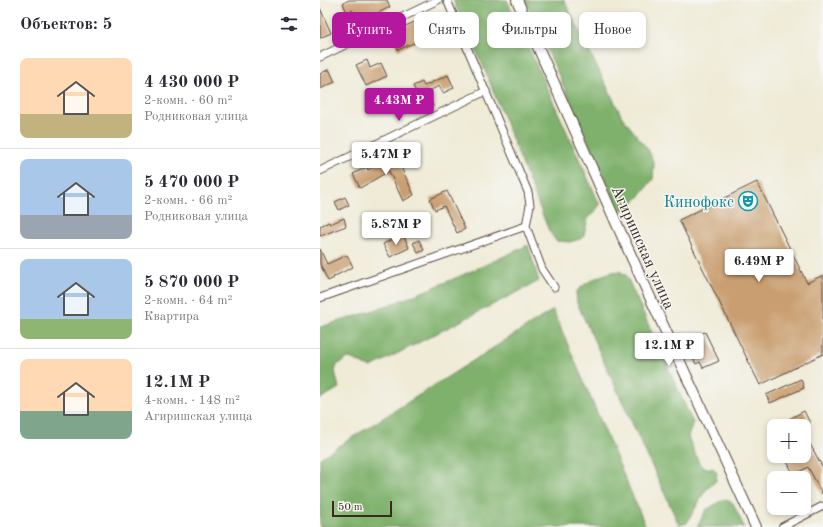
<!DOCTYPE html>
<html lang="ru">
<head>
<meta charset="utf-8">
<style>
  body { margin:0; font-family:"Old Standard TT",serif; background:#f2f2f3; color:#2b2b33; height:100vh; display:flex; flex-direction:column; font-size:15px; white-space:nowrap }
  * { box-sizing:border-box; margin:0 }
  p { font-size:13px; color:#7c7c81 }
  .icon { flex:none; width:22px; height:22px; fill:none; stroke:currentColor; stroke-width:2; stroke-linecap:round; stroke-linejoin:round }
  .map { position:relative; flex:1; overflow:hidden }
  .panel { display:flex; flex-direction:column; background:#fff; width:320px }
  .panel>* { flex:none }
  .top-card { position:absolute; left:12px; top:12px; width:380px; height:36px; display:flex; gap:8px }
  .controls { position:absolute; left:447px; top:419px; display:grid; gap:8px }
  .controls a { display:grid; place-items:center; width:44px; height:44px; border-radius:8px; background:#fff; box-shadow:0 2px 6px #0003; font-size:20px }
  .scale { position:absolute; left:12px; bottom:10px; width:60px; box-sizing:border-box; padding-left:4px; border:2px solid #3b2a1e; border-top:0; font-size:11px; line-height:14px; white-space:nowrap; color:#3b2a1e; -webkit-text-stroke:3px #f6f6f2; paint-order:stroke }
  .price { position:absolute; translate:-50% -34px; padding:0 9px; border-radius:4px; background:#fff; color:#222; font-size:13px; line-height:26px; filter:drop-shadow(0 1px 2px #0008) }
  .price::after { content:''; position:absolute; left:50%; top:24px; width:12px; height:9px; margin-left:-6px; background:inherit; clip-path:polygon(0 0,100% 0,50% 100%) }
  .price.active { background:#b5179e; color:#fff }
  ul { padding:0; list-style:none }
  li { display:flex; align-items:center; gap:12px; height:100px; padding:0 20px }
  li+li { border-top:1px solid #e1e1e2 }
  li span { display:grid; place-items:center; flex:none; width:112px; height:80px; border-radius:8px; color:#555 }
  li>.icon { margin-inline-start:auto }
  span .icon { width:48px; height:48px; fill:#fffc; stroke-width:1 }
  li b { font-size:17px }
  h2 { display:flex; justify-content:space-between; align-items:center; height:48px; padding:0 20px; font-size:17px }
  .tag { padding:0 14px; border-radius:8px; background:#fff; box-shadow:0 2px 6px #0003; font-size:14px; line-height:36px }
  .tag.active { background:#b5179e; color:#fff }
  main { display:flex; flex:1; min-height:0 }
  .map>svg:first-child { display:block }
  .forest { fill:#7fb16c; stroke:#5d6e45 }
  .building { fill:#c99e6f }
  .lines { fill:none; stroke-linecap:round; stroke-linejoin:round }
  .street-casing { stroke:#56473a; stroke-width:9 }
  .secondary-casing { stroke:#56473a; stroke-width:12 }
  .street { stroke:#fff; stroke-width:7 }
  .secondary { stroke:#fff; stroke-width:10 }
  .labels { text-anchor:middle; stroke-width:3; stroke-linejoin:round; paint-order:stroke }
  .culture-label { font-size:16px; fill:#0d838f; stroke:#f6f6f2; text-anchor:end }
  .street-label { font-size:16px; fill:#3b2a1e; stroke:#f6f6f2 }
</style>
</head>
<body>
<main>
<section class="panel">
<h2>Объектов: 5<svg class="icon" aria-label="filters" viewBox="0 0 24 24"><path d="M4 7h16M4 17h16"/><circle cx="9" cy="7" r="2"/><circle cx="15" cy="17" r="2"/></svg></h2>
<ul>
<li><span style="background:linear-gradient(#ffd9b3 70%,#c2b280 0)"><svg class="icon" aria-label="home" viewBox="0 0 24 24"><path d="M3 11l9-7 9 7M6 9v11h12V9"/></svg></span><div><b>4 430 000 ₽</b><p>2-комн. · 60 m²</p><p>Родниковая улица</p></div></li>
<li><span style="background:linear-gradient(#a9c7e8 70%,#9aa5b1 0)"><svg class="icon" aria-label="home" viewBox="0 0 24 24"><path d="M3 11l9-7 9 7M6 9v11h12V9"/></svg></span><div><b>5 470 000 ₽</b><p>2-комн. · 66 m²</p><p>Родниковая улица</p></div></li>
<li><span style="background:linear-gradient(#a9c7e8 75%,#8fb573 0)"><svg class="icon" aria-label="home" viewBox="0 0 24 24"><path d="M3 11l9-7 9 7M6 9v11h12V9"/></svg></span><div><b>5 870 000 ₽</b><p>2-комн. · 64 m²</p><p>Квартира</p></div></li>
<li><span style="background:linear-gradient(#ffd9b3 65%,#7fa58c 0)"><svg class="icon" aria-label="home" viewBox="0 0 24 24"><path d="M3 11l9-7 9 7M6 9v11h12V9"/></svg></span><div><b>12.1M ₽</b><p>4-комн. · 148 m²</p><p>Агиришская улица</p></div></li>
</ul>
</section>
<div class="map">
<svg width="503" height="527" viewBox="0 0 503 527">
  <rect width="100%" height="100%" fill="#f6f6f2"/>
  <filter id="ink" filterUnits="userSpaceOnUse"><feTurbulence type="fractalNoise" baseFrequency=".025" numOctaves="2"/><feDisplacementMap in="SourceGraphic" scale="8" xChannelSelector="R" yChannelSelector="G"/><feConvolveMatrix kernelMatrix="1 2 1 2 8 2 1 2 1" color-interpolation-filters="sRGB"/></filter>
  <filter id="wash" filterUnits="userSpaceOnUse"><feTurbulence type="fractalNoise" baseFrequency=".012" numOctaves="4" result="noise"/><feDisplacementMap in="SourceGraphic" scale="16" xChannelSelector="R" yChannelSelector="G"/><feGaussianBlur stdDeviation="0.9" result="paint"/><feColorMatrix in="noise" values="0 0 0 0 0 0 0 0 0 0 0 0 0 0 0 0 0 1.4 0 .05"/><feComposite in="paint" operator="in"/></filter>
  <g filter="url(#wash)">
    <rect width="100%" height="100%" fill="#efebd7"/>
    <g class="forest">
      <polygon points="133,0 187,0 280,205 268,219 263,238 250,242 236,241 229,231 164,68"/>
      <polygon points="205,0 244,0 302,117 329,151 334,164 333,179 318,198 306,209 299,210"/>
      <path d="M 208,245 L 219,281 L 51,367 C 42,366 37,359 28,358 L 17,365 L 15,371 L 19,388 L 0,399 L 0,327 C 72,307 141,277 208,245 Z"/>
      <path d="M 299,271 L 306,275 L 373,423 L 368,437 L 379,463 L 382,467 L 394,469 L 397,473 L 396,481 L 385,491 L 367,523 L 359,525 L 257,303 L 256,292 C 267,281 283,273 299,271 Z"/>
      <polygon points="233,310 326,527 0,527 0,458"/>
      <polygon points="404,499 413,503 424,527 377,527 386,510"/>
    </g>
    <g id="blocks">
      <g class="building">
        <polygon points="29,0 67,0 70,7 38,23 32,10 27,13 23,3"/>
        <polygon points="0,8 11,33 0,38"/>
        <polygon points="106,13 118,40 110,43 107,37 78,50 69,30 80,25 81,28 99,20 98,17"/>
        <polygon points="47,60 50,68 61,63 67,76 46,86 36,65"/>
        <polygon points="9,69 15,82 0,89 0,74"/>
        <polygon points="128,75 134,88 123,93 119,86 107,92 113,106 105,110 93,86 102,82 104,86"/>
        <polygon points="75,154 94,195 83,201 69,171 40,188 33,174 47,167 48,170"/>
        <polygon points="437,182 487,283 503,275 503,354 440,385 359,220"/>
        <polygon points="127,191 145,229 137,233 124,206 115,210 110,199"/>
        <polygon points="25,197 29,205 19,210 15,202"/>
        <polygon points="24,218 26,226 0,236 0,226 9,222 10,224"/>
        <polygon points="83,234 89,248 70,257 63,244"/>
        <polygon points="99,240 104,250 98,253 93,243"/>
        <polygon points="0,249 7,264 27,255 33,267 13,277 14,278 8,281 0,264"/>
        <polygon points="385,332 399,361 383,368 380,362 376,364 373,358 377,356 374,350 380,347 375,337"/>
        <polygon points="481,379 484,388 450,403 446,395"/>
        <polygon points="484,411 490,423 485,426 456,426"/>
        <polygon points="484,433 503,468 503,495 488,467 474,475 464,456 484,456"/>
      </g>
    </g>
  </g>
  <g filter="url(#ink)">
    <use href="#blocks" fill-opacity="0" stroke="#56473a" stroke-width="1"/>
    <g class="lines">
      <defs>
        <g id="street">
          <polyline points="127,0 208,192 210,205 206,226 222,269 234,287"/>
          <polyline points="0,57 118,0"/>
          <polyline points="0,171 166,91"/>
          <polyline points="0,298 206,226"/>
          <polyline points="462,527 503,506"/>
        </g>
        <polyline id="secondary" points="197,0 312,258 436,527"/>
      </defs>
      <use href="#street" class="street-casing"/>
      <use href="#secondary" class="secondary-casing"/>
      <use href="#street" class="street"/>
      <use href="#secondary" class="secondary"/>
    </g>
  </g>
  <defs>
    <symbol id="theatre-ring" viewBox="-11 -11 22 22"><circle r="9.5" fill="#f6f6f2" stroke="#0f9aa8" stroke-width="1.5"/><path d="M-5-5.5Q0-4 5-5.5V0Q5 5 0 6Q-5 5-5 0ZM-3.3-2.5H-1v1.5H-3.3ZM1-2.5H3.3v1.5H1ZM-2.8 1Q0 5.5 2.8 1Z" fill="#0f9aa8"/></symbol>
  </defs>
  <g fill-rule="evenodd">
    <use href="#theatre-ring" x="417" y="190" width="22" height="22"/>
  </g>
  <g class="labels">
    <g class="culture-label">
      <text x="414" y="207">Кинофокс</text>
    </g>
    <g class="street-label">
      <text transform="translate(324 247) rotate(66)" y="6">Агиришская улица</text>
    </g>
  </g>
</svg>
<div class="controls">
<a>+</a>
<a>−</a>
</div>
<div class="scale">50 m</div>
<b class="price active" style="left:79px;top:122px">4.43M ₽</b>
<b class="price" style="left:66px;top:176px">5.47M ₽</b>
<b class="price" style="left:76px;top:246px">5.87M ₽</b>
<b class="price" style="left:439px;top:283px">6.49M ₽</b>
<b class="price" style="left:349px;top:367px">12.1M ₽</b>
<div class="top-card">
<a class="tag active">Купить</a>
<a class="tag">Снять</a>
<a class="tag">Фильтры</a>
<a class="tag">Новое</a>
</div>
</div>
</main>
</body>
</html>
